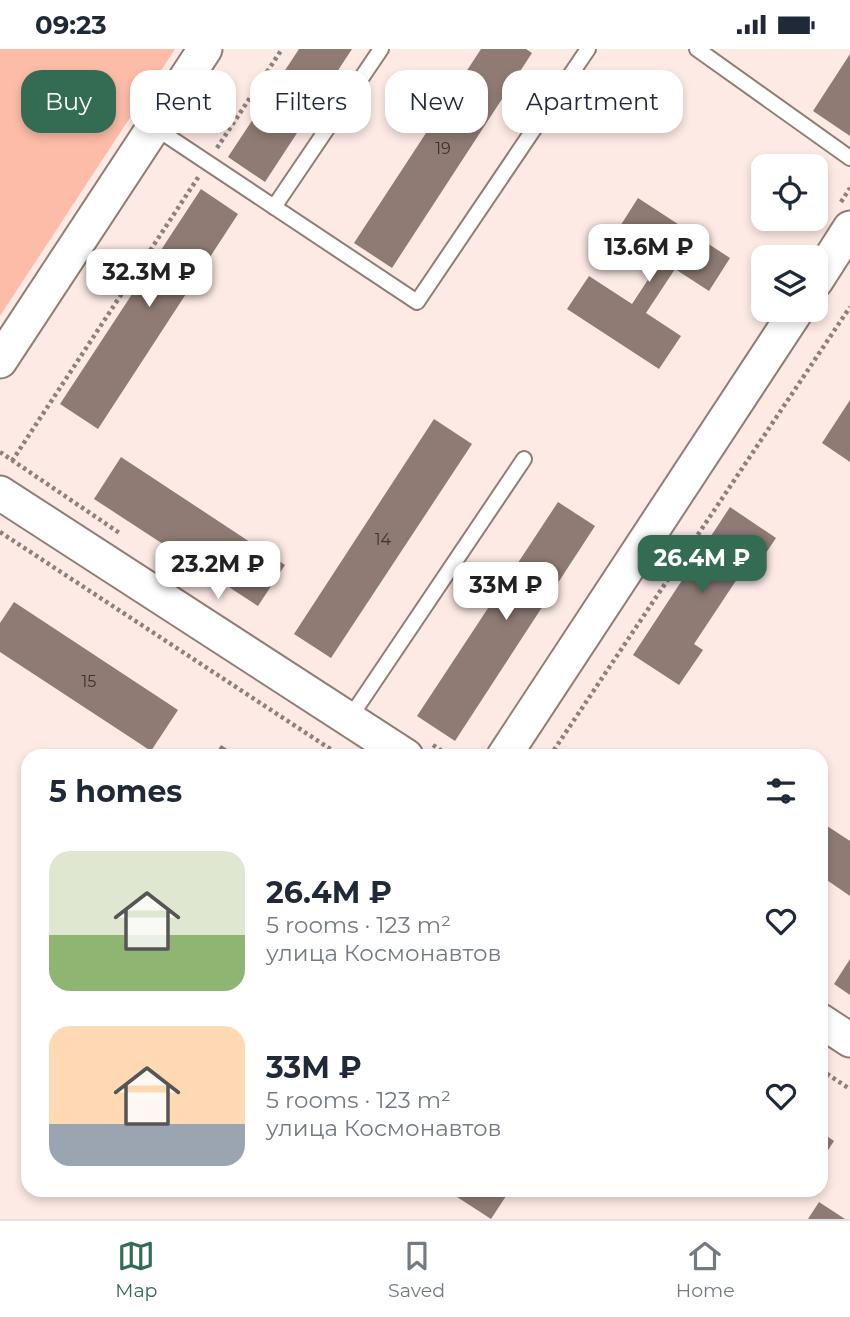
<!DOCTYPE html>
<html lang="en">
<head>
<meta charset="utf-8">
<style>
  body { margin:0; font-family:Montserrat,sans-serif; background:#f6f6f7; color:#1f2937; height:100vh; display:flex; flex-direction:column; font-size:26px; white-space:nowrap }
  * { box-sizing:border-box; margin:0 }
  p { font-size:23px; color:#747a83 }
  .icon { flex:none; width:38px; height:38px; fill:none; stroke:currentColor; stroke-width:2; stroke-linecap:round; stroke-linejoin:round }
  .map { position:relative; flex:1; overflow:hidden }
  .side { position:absolute; left:21px; top:700px; width:807px; height:448px; display:flex; flex-direction:column; background:#fff; border-radius:21px; box-shadow:0 4px 10px #0003 }
  .side>* { flex:none }
  .banner { position:absolute; left:21px; top:21px; width:808px; height:63px; display:flex; gap:14px }
  .buttons { position:absolute; left:751px; top:105px; display:grid; gap:14px }
  .buttons a { display:grid; place-items:center; width:77px; height:77px; border-radius:14px; background:#fff; box-shadow:0 4px 10px #0003; font-size:35px }
  .price { position:absolute; translate:-50% -60px; padding:0 16px; border-radius:14px; background:#fff; color:#222; font-size:23px; line-height:46px; filter:drop-shadow(0 2px 4px #0008) }
  .price::after { content:''; position:absolute; left:50%; top:42px; width:21px; height:16px; margin-left:-10px; background:inherit; clip-path:polygon(0 0,100% 0,50% 100%) }
  .price.selected { background:#336b53; color:#fff }
  ul { padding:0; list-style:none }
  li { display:flex; align-items:center; gap:21px; height:175px; padding:0 28px }
  li span { display:grid; place-items:center; flex:none; width:196px; height:140px; border-radius:21px; color:#555 }
  li>.icon { margin-inline-start:auto }
  span .icon { width:84px; height:84px; fill:#fffc; stroke-width:1 }
  li b { font-size:30px }
  h2 { display:flex; justify-content:space-between; align-items:center; height:84px; padding:0 28px; font-size:30px }
  .tag { padding:0 24px; border-radius:21px; background:#fff; box-shadow:0 4px 10px #0003; font-size:24px; line-height:63px }
  .tag.selected { background:#336b53; color:#fff }
  .status { display:flex; justify-content:space-between; align-items:center; height:49px; padding:0 35px; background:#fff; direction:ltr }
  .status svg { height:19px; fill:currentColor }
  .tab-bar { display:flex; justify-content:space-around; align-items:center; height:98px; border-top:2px solid #e0e1e3; background:#fff; font-size:19px; color:#747a83 }
  .tab-bar a { display:grid; justify-items:center; gap:4px }
  .tab-bar .selected { color:#336b53 }
  .map>svg:first-child { display:block }
  .green { fill:#fdbca7 }
  .building { fill:#8f7b74 }
  .lines { fill:none; stroke-linecap:round; stroke-linejoin:round }
  .service-casing { stroke:#917d76; stroke-width:18 }
  .tertiary-casing { stroke:#917d76; stroke-width:37 }
  .path { stroke:#8e817d; stroke-width:4.5; stroke-dasharray:3.5 3.5; stroke-linecap:butt }
  .service { stroke:#fff; stroke-width:14 }
  .tertiary { stroke:#fff; stroke-width:33 }
  .labels { text-anchor:middle; stroke-width:7; stroke-linejoin:round; paint-order:stroke }
  .number-label { font-size:16px; fill:#3d322e }
</style>
</head>
<body>
<div class="status"><b>09:23</b><svg viewBox="0 0 49 12"><path d="M0 12V9h3v3zM5 12V6h3v6zM10 12V3h3v9zM15 12V0h3v12zM26 1h20v11H26zM47 4h2v5h-2z"/></svg></div>
<div class="map">
<svg width="850" height="1170" viewBox="0 0 850 1170">
  <rect width="100%" height="100%" fill="#fdeae5"/>
  <polygon class="green" points="0,0 175,0 0,267"/>
  <g class="building">
    <polygon points="299,0 352,0 265,133 228,108"/>
    <polygon points="481,0 526,0 532,4 392,219 354,194"/>
    <polygon points="850,5 850,87 813,62"/>
    <polygon points="201,140 238,165 98,380 60,355"/>
    <polygon points="638,149 730,209 709,242 675,220 646,264 681,287 659,320 567,260 589,227 632,255 661,211 617,182"/>
    <polygon points="850,351 850,413 822,394"/>
    <polygon points="434,370 472,395 331,609 294,585"/>
    <polygon points="121,408 285,516 258,557 94,450"/>
    <polygon points="558,453 595,477 455,692 417,667"/>
    <polygon points="730,458 776,489 753,523 745,518 694,595 703,601 679,636 633,606"/>
    <polygon points="14,553 178,661 151,702 0,603 0,574"/>
    <polygon points="221,696 238,707 214,707"/>
    <polygon points="821,773 850,792 850,847 821,827"/>
    <polygon points="850,910 850,946 834,935"/>
    <polygon points="821,1083 834,1092 821,1112"/>
    <polygon points="457,1141 510,1141 491,1170 454,1146"/>
    <polygon points="819,1153 845,1170 808,1170"/>
  </g>
  <g class="lines">
    <defs>
      <g id="service">
        <polyline points="697,0 850,109"/>
        <polyline points="154,78 417,253 588,0"/>
        <polyline points="274,158 381,0"/>
        <polyline points="349,670 524,410"/>
      </g>
      <g id="tertiary">
        <polyline points="816,232 850,179"/>
        <polyline points="0,312 205,0"/>
        <polyline points="0,444 406,707"/>
        <polyline points="504,707 797,261"/>
        <polyline points="821,972 850,991"/>
      </g>
    </defs>
    <use href="#service" class="service-casing"/>
    <use href="#tertiary" class="tertiary-casing"/>
    <g class="path">
      <polyline points="217,99 282,0"/>
      <polyline points="841,153 850,139"/>
      <polyline points="0,403 121,485"/>
      <polyline points="12,412 199,127"/>
      <polyline points="0,483 341,707"/>
      <polyline points="433,696 449,707"/>
      <polyline points="550,707 850,258"/>
      <polyline points="821,1021 850,1040"/>
    </g>
    <use href="#service" class="service"/>
    <use href="#tertiary" class="tertiary"/>
  </g>
  <g class="labels">
    <g class="number-label">
      <text x="443" y="105">19</text>
      <text x="383" y="496">14</text>
      <text x="89" y="638">15</text>
    </g>
  </g>
</svg>
<div class="buttons">
<a><svg class="icon" aria-label="locate" viewBox="0 0 24 24"><circle cx="12" cy="12" r="6"/><path d="M12 2v4M12 18v4M2 12h4M18 12h4"/></svg></a>
<a><svg class="icon" aria-label="layers" viewBox="0 0 24 24"><path d="M12 4l9 5-9 5-9-5zM3 14l9 5 9-5"/></svg></a>
</div>
<b class="price" style="left:649px;top:235px">13.6M ₽</b>
<b class="price" style="left:149px;top:260px">32.3M ₽</b>
<b class="price selected" style="left:702px;top:546px">26.4M ₽</b>
<b class="price" style="left:218px;top:552px">23.2M ₽</b>
<b class="price" style="left:506px;top:573px">33M ₽</b>
<div class="banner">
<a class="tag selected">Buy</a>
<a class="tag">Rent</a>
<a class="tag">Filters</a>
<a class="tag">New</a>
<a class="tag">Apartment</a>
</div>
<section class="side">
<h2>5 homes<svg class="icon" aria-label="filters" viewBox="0 0 24 24"><path d="M4 7h16M4 17h16"/><circle cx="9" cy="7" r="2"/><circle cx="15" cy="17" r="2"/></svg></h2>
<ul>
<li><span style="background:linear-gradient(#dfe7d0 60%,#8fb573 0)"><svg class="icon" aria-label="home" viewBox="0 0 24 24"><path d="M3 11l9-7 9 7M6 9v11h12V9"/></svg></span><div><b>26.4M ₽</b><p>5 rooms · 123 m²</p><p>улица Космонавтов</p></div><svg class="icon" aria-label="heart" viewBox="0 0 24 24"><path d="M12 20l-8-8c-3-5 5-10 8-4 3-6 11-1 8 4z"/></svg></li>
<li><span style="background:linear-gradient(#ffd9b3 70%,#9aa5b1 0)"><svg class="icon" aria-label="home" viewBox="0 0 24 24"><path d="M3 11l9-7 9 7M6 9v11h12V9"/></svg></span><div><b>33M ₽</b><p>5 rooms · 123 m²</p><p>улица Космонавтов</p></div><svg class="icon" aria-label="heart" viewBox="0 0 24 24"><path d="M12 20l-8-8c-3-5 5-10 8-4 3-6 11-1 8 4z"/></svg></li>
</ul>
</section>
</div>
<nav class="tab-bar">
<a class="selected"><svg class="icon" aria-label="map" viewBox="0 0 24 24"><path d="M3 6l6-2 6 2 6-2v14l-6 2-6-2-6 2zM9 4v14M15 6v14"/></svg>Map</a>
<a><svg class="icon" aria-label="saved" viewBox="0 0 24 24"><path d="M7 4h10v16l-5-4-5 4z"/></svg>Saved</a>
<a><svg class="icon" aria-label="home" viewBox="0 0 24 24"><path d="M3 11l9-7 9 7M6 9v11h12V9"/></svg>Home</a>
</nav>
</body>
</html>
